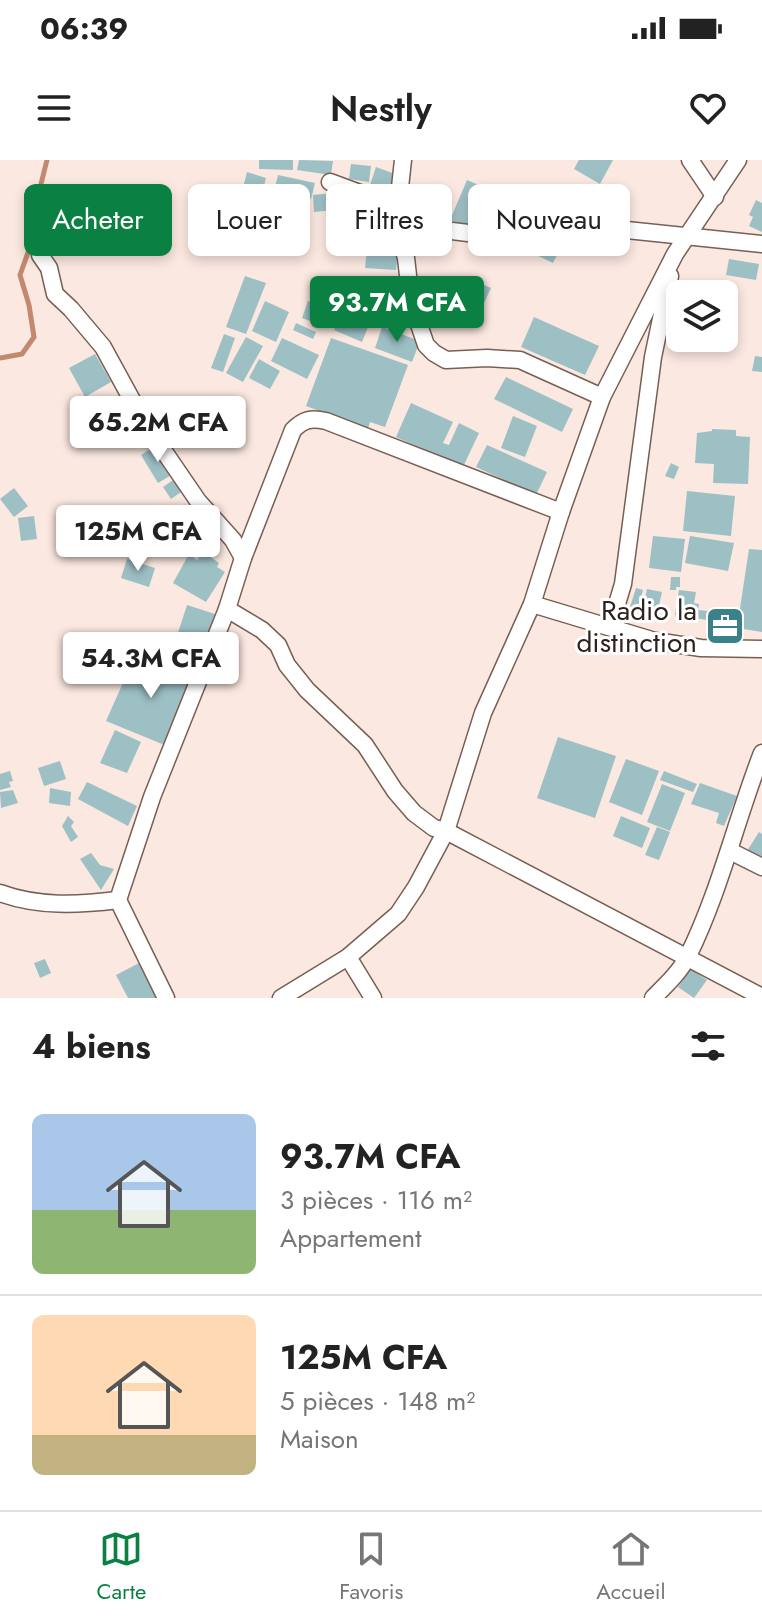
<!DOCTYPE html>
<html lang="fr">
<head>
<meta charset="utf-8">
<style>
  body { margin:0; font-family:Jost,sans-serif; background:#f2f2f2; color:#222; height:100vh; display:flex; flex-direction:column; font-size:30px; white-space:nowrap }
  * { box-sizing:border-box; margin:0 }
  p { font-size:26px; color:#767676 }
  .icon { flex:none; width:44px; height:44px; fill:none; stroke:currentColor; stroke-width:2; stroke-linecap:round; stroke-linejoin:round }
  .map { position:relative; height:838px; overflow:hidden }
  .drawer { display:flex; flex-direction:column; background:#fff; flex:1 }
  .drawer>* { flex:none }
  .guide { position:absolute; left:24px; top:24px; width:714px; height:72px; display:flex; gap:16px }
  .fabs { position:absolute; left:666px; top:120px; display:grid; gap:16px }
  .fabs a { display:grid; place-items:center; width:72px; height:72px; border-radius:12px; background:#fff; box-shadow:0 4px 12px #0003; font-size:40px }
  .price { position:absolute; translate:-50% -68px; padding:0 18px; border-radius:8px; background:#fff; color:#222; font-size:26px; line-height:52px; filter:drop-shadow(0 2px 4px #0008) }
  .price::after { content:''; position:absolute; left:50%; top:48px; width:24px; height:18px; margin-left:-12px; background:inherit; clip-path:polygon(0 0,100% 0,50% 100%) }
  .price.current { background:#0b8043; color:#fff }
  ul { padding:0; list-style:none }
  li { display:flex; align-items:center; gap:24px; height:200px; padding:0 32px }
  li+li { border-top:2px solid #e0e0e0 }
  li span { display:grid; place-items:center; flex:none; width:224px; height:160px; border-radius:12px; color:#555 }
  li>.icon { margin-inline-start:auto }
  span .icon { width:96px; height:96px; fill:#fffc; stroke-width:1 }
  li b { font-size:34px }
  h2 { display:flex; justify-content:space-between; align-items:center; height:96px; padding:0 32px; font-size:34px }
  .tag { padding:0 28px; border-radius:12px; background:#fff; box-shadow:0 4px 12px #0003; font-size:28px; line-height:72px }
  .tag.current { background:#0b8043; color:#fff }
  .status { display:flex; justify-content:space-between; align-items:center; height:56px; padding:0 40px; background:#fff; direction:ltr }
  .status svg { height:22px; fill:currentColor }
  header { display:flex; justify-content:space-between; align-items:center; height:104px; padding:0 32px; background:#fff; font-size:36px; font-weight:600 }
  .menu { display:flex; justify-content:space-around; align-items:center; height:112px; border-top:2px solid #e0e0e0; background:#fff; font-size:22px; color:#767676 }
  .menu a { display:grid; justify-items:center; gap:4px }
  .menu .current { color:#0b8043 }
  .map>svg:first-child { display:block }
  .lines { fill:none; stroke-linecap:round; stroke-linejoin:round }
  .stream { stroke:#c2896f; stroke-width:5 }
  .building { fill:#9dc0c5 }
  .minor-casing { stroke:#785f53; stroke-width:19 }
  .minor { stroke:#fff; stroke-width:16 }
  .labels { text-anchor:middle; stroke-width:6; stroke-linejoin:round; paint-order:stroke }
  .poi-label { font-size:28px; fill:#2d221d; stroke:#fff; text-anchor:end }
</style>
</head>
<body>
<div class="status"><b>06:39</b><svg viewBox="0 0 49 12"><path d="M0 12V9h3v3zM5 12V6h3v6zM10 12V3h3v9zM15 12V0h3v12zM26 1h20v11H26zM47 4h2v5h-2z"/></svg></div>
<header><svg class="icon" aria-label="menu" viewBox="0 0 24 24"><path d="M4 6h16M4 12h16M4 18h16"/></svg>Nestly<svg class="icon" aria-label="heart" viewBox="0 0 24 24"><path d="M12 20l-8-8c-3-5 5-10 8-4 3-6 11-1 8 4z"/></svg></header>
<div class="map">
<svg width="762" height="838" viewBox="0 0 762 838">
  <rect width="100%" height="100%" fill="#fbe8e0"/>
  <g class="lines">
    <polyline class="stream" points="0,198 22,194 34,177 29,145 20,115 36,70 41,45 40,28 47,0"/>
  </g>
  <g class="building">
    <polygon points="259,0 293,0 293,10 259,9"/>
    <polygon points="299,0 333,1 331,15 297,10"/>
    <polygon points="579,0 613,0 600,24 574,9"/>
    <polygon points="351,4 371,6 369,22 349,19"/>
    <polygon points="376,7 395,14 388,34 369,28"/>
    <polygon points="247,12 266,18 261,37 250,34 252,27 244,24"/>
    <polygon points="278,15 315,23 311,39 274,31"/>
    <polygon points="467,20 495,32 477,72 450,60"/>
    <polygon points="332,33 334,50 314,52 313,35"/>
    <polygon points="756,40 762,43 762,72 749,66 753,57 749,55"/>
    <polygon points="544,58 569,71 553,103 528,91"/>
    <polygon points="368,80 399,83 396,110 365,108"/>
    <polygon points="729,99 759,104 756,120 726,115"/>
    <polygon points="245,116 266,123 246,174 226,167"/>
    <polygon points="466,117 491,128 477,158 453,148"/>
    <polygon points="265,141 289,152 276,182 252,171"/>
    <polygon points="308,141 327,148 321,165 302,158"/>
    <polygon points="343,151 370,162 362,182 334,170"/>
    <polygon points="534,157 599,186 585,215 521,187"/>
    <polygon points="296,163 316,172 313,179 293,170"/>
    <polygon points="382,167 420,181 412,202 375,188"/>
    <polygon points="224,174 235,178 223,212 211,208"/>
    <polygon points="246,177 263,186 243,222 226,213"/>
    <polygon points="282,178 319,195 307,219 271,201"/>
    <polygon points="331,178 408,205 385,267 370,262 368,269 306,246"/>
    <polygon points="714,178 723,178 721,191 713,190"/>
    <polygon points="95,194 111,222 85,237 69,208"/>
    <polygon points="755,196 762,197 762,212 752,211"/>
    <polygon points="259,199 280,211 270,229 249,218"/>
    <polygon points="506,217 573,249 562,272 494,239"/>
    <polygon points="411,243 453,262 443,283 449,285 459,263 479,273 463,307 396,277"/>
    <polygon points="513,256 537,266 525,297 501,288"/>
    <polygon points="712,269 736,270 736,276 750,277 748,324 713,323 714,304 695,303 697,273 712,271"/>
    <polygon points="157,285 175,313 158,323 141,295"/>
    <polygon points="487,285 547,312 536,335 476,307"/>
    <polygon points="671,303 679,307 674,319 665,316"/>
    <polygon points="176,318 184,330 171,339 163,327"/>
    <polygon points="14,328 28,346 14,357 0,339"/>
    <polygon points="687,331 735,336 731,376 683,371"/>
    <polygon points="34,356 37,379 21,381 18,358"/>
    <polygon points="653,376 685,379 681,412 649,408"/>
    <polygon points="690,376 734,383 728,411 685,403"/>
    <polygon points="83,389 83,395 65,396 65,390"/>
    <polygon points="749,389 762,390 762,472 737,468"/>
    <polygon points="203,392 219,403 217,407 225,412 206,442 173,423 189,394 197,400"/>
    <polygon points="127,399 155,408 149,427 121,418"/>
    <polygon points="671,417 680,417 680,427 676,427 676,430 670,430"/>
    <polygon points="636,428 643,430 638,449 630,447"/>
    <polygon points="647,429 662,432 658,450 643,447"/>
    <polygon points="679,430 696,432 694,443 699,444 698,450 708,451 707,460 675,455"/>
    <polygon points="187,445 215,454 204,492 175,482"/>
    <polygon points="176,490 202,498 197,514 171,506"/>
    <polygon points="135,496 195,518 167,586 106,561"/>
    <polygon points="115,570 141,582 127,613 100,603"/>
    <polygon points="558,577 616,596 595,658 537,638"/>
    <polygon points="626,599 659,611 642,655 609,642"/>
    <polygon points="60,601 66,619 44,626 38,608"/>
    <polygon points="10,611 13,621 9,622 11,627 0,630 0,614"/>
    <polygon points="664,611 697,624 693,632 660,620"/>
    <polygon points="87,622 137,646 128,666 78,639"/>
    <polygon points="700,623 737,636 724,666 716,663 719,653 691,644"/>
    <polygon points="662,624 685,633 670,671 647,662"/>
    <polygon points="50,628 71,632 70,646 49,643"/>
    <polygon points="13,630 18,643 1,648 0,632"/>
    <polygon points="68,656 74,662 71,666 78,677 71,682 62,666"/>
    <polygon points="621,656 650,668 642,688 613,676"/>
    <polygon points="657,667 670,672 659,700 645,695"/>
    <polygon points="759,672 762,674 762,700 747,691"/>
    <polygon points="91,693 100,705 114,709 101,730 80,699"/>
    <polygon points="45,799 51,813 40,818 34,803"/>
    <polygon points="141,802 160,838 128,838 116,815"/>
    <polygon points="691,809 707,820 694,838 678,827"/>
  </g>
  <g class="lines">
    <defs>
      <g id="minor">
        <polyline points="403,0 396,64 406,98 411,141 426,185 434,193 446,200 487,198 520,200 602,237"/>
        <polyline points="690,0 715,37"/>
        <polyline points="330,22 365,35 396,64 476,74 547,51 588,66 762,84"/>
        <polyline points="40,95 49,108 55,134 71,149 103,187 144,262 198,341 233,380 243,398"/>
        <polyline points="532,444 655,481 701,488 762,489"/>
        <polyline points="227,449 262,470 278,485 287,505 307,530 365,585 395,631 414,653 434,668 446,671 762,837"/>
        <polyline points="610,467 623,424 653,197 670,116"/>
        <polyline points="730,691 762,707"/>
        <path d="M 0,733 C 38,747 78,745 118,740 L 166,838"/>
        <path d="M 118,740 L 152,637 L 227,449 L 243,398 L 293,270 C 304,259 311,258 326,261 L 561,352"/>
        <polyline points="348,797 373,838"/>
        <polyline points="281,838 348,797 398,754 416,727 446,671 483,553 532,444 561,352 602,237 675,94 738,0"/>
        <path d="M 653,838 C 666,825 680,812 688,796 C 720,731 736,660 762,593"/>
      </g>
    </defs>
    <use href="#minor" class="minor-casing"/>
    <use href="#minor" class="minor"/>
  </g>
  <defs>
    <symbol id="office-square" viewBox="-11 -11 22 22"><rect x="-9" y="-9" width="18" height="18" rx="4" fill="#3a818a" stroke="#fff"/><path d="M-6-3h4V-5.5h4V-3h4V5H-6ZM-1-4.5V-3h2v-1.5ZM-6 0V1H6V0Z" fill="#fff"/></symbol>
  </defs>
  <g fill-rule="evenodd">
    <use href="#office-square" x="703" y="444" width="44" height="44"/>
  </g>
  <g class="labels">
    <g class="poi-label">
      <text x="697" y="460">Radio la<tspan x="697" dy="32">distinction</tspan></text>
    </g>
  </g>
</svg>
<div class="fabs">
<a><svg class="icon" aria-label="layers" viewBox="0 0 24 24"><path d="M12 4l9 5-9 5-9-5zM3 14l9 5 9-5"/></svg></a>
</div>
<b class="price current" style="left:397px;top:184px">93.7M CFA</b>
<b class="price" style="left:158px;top:304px">65.2M CFA</b>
<b class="price" style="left:138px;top:413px">125M CFA</b>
<b class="price" style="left:151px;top:540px">54.3M CFA</b>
<div class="guide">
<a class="tag current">Acheter</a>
<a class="tag">Louer</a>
<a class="tag">Filtres</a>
<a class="tag">Nouveau</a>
</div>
</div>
<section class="drawer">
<h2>4 biens<svg class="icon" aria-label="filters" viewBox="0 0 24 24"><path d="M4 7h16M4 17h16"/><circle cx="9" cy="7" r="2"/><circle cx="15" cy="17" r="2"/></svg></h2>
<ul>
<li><span style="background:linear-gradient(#a9c7e8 60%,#8fb573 0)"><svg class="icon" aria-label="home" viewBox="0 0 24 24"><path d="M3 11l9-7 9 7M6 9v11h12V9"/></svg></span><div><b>93.7M CFA</b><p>3 pièces · 116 m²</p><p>Appartement</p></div></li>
<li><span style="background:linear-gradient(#ffd9b3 75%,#c2b280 0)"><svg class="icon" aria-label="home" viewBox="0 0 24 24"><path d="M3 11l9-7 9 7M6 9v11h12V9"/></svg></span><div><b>125M CFA</b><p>5 pièces · 148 m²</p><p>Maison</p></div></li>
</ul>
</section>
<nav class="menu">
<a class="current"><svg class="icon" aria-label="map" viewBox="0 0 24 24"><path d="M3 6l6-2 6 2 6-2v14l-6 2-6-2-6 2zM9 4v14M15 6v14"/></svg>Carte</a>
<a><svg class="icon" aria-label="saved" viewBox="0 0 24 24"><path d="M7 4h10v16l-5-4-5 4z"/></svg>Favoris</a>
<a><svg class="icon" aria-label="home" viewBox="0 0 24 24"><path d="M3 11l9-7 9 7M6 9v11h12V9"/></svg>Accueil</a>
</nav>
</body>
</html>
